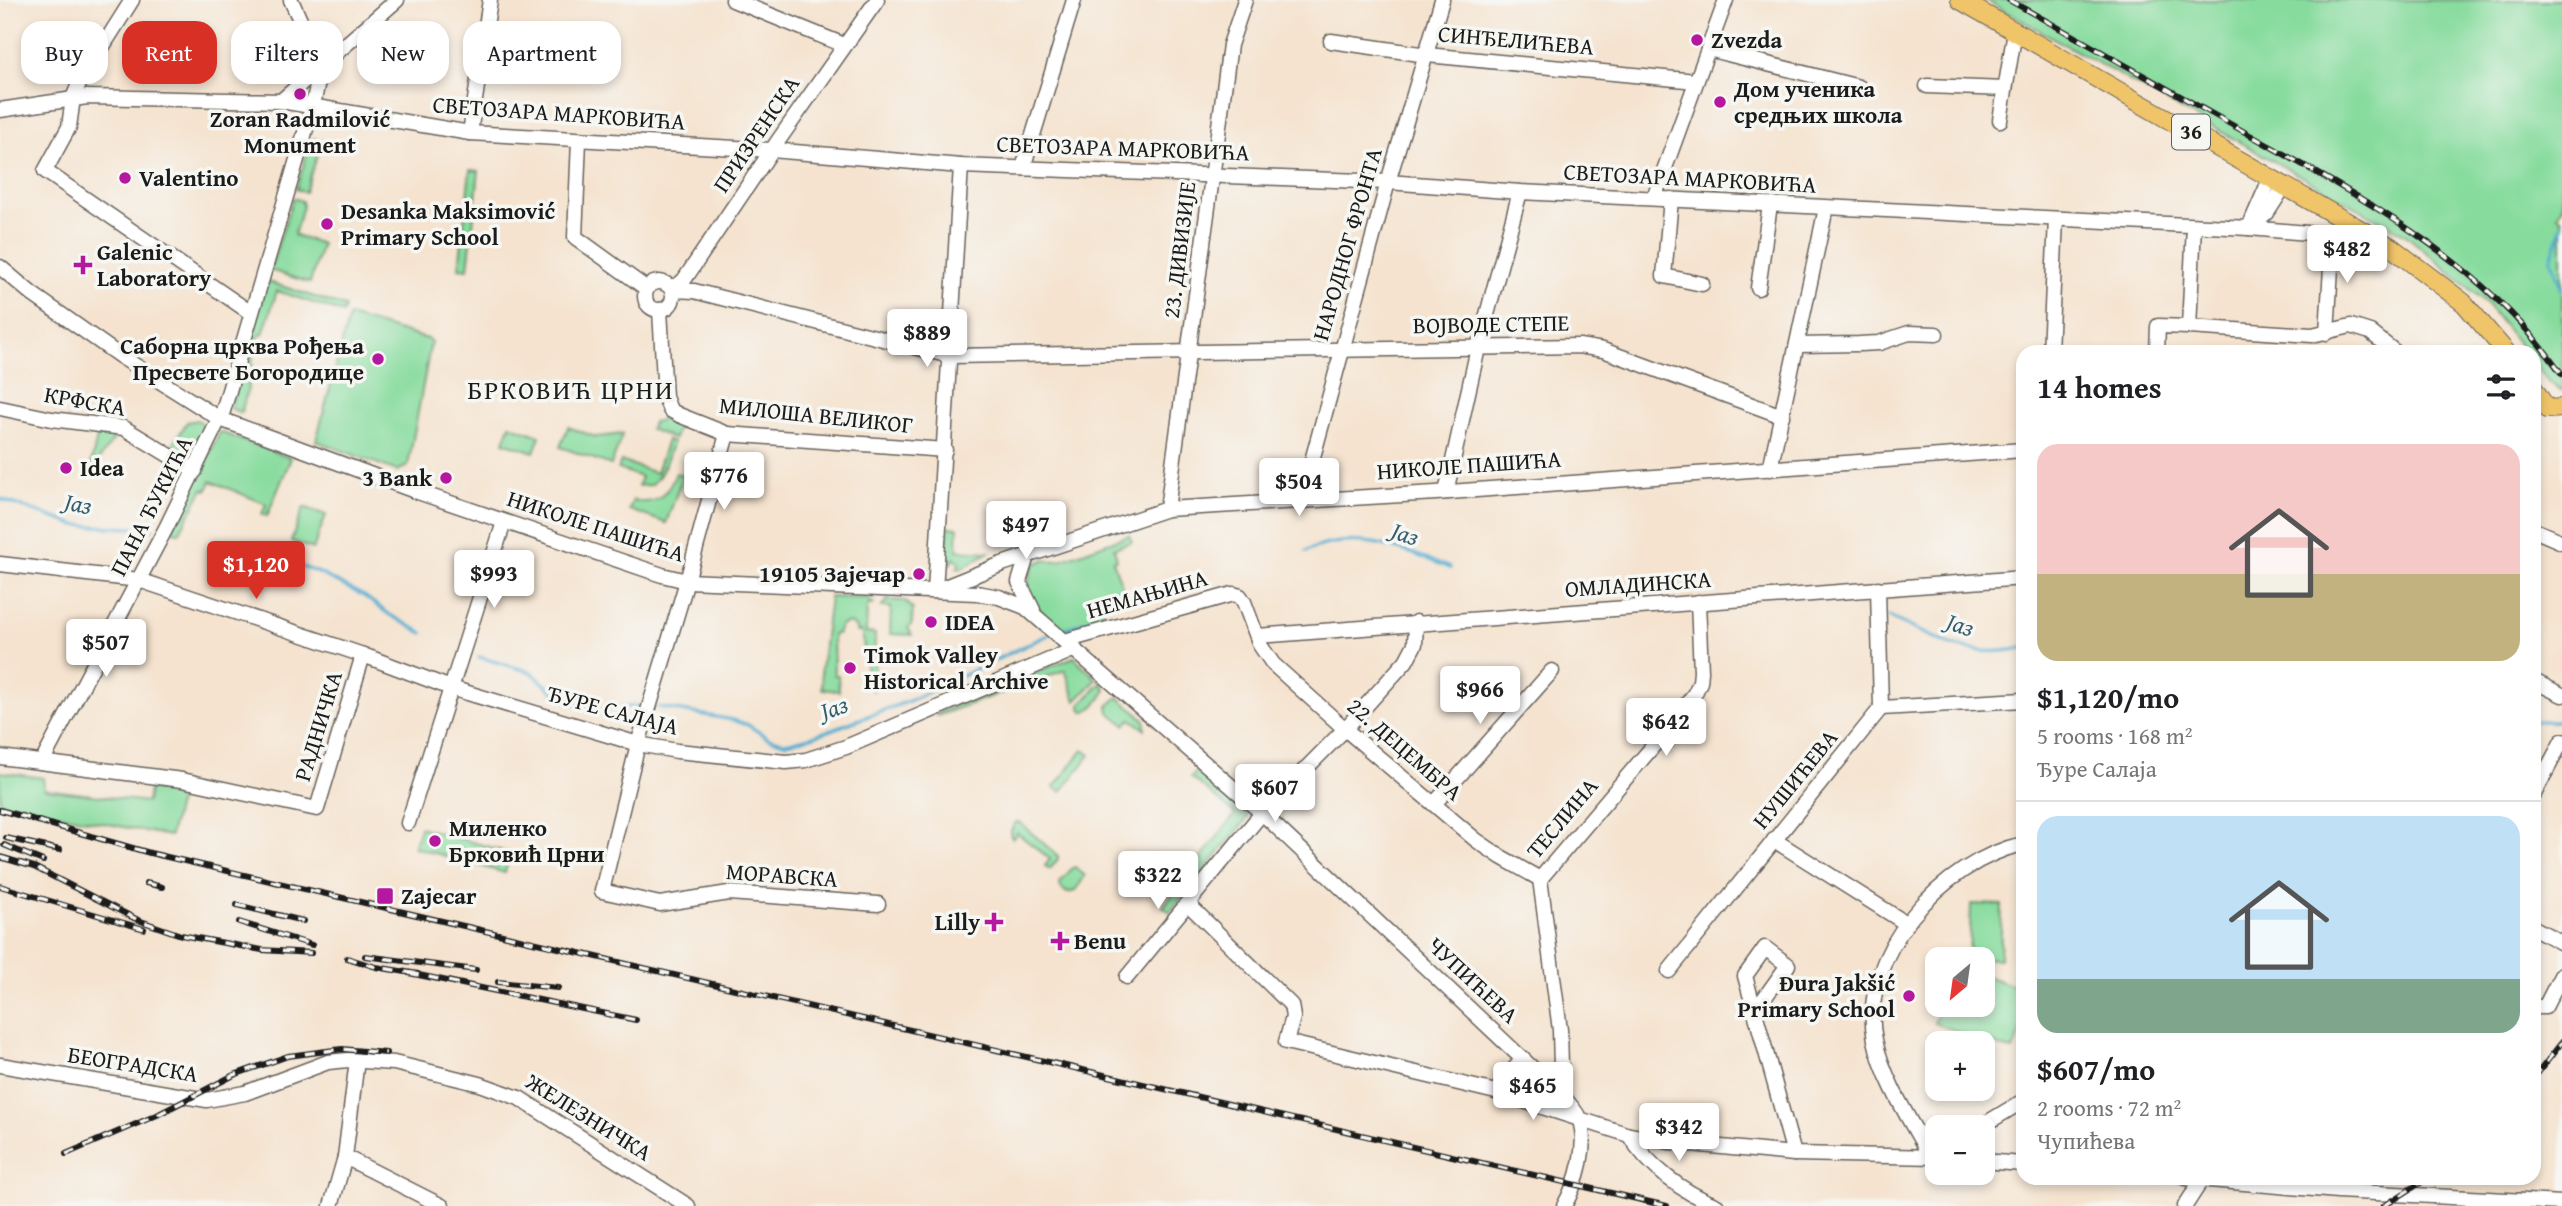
<!DOCTYPE html>
<html lang="en">
<head>
<meta charset="utf-8">
<style>
  body { margin:0; font-family:"Gentium Book Plus",serif; background:#f2f2f2; color:#202124; height:100vh; display:flex; flex-direction:column; font-size:26px; white-space:nowrap }
  * { box-sizing:border-box; margin:0 }
  p { font-size:23px; color:#757577 }
  .icon { flex:none; width:38px; height:38px; fill:none; stroke:currentColor; stroke-width:2; stroke-linecap:round; stroke-linejoin:round }
  .map { position:relative; flex:1; overflow:hidden }
  .details { position:absolute; left:2016px; top:345px; width:525px; height:840px; display:flex; flex-direction:column; background:#fff; border-radius:21px; box-shadow:0 4px 10px #0003 }
  .details>* { flex:none }
  .hud { position:absolute; left:21px; top:21px; width:665px; height:63px; display:flex; gap:14px }
  .needle { width:46px; rotate:209deg }
  .tools { position:absolute; left:1925px; top:947px; display:grid; gap:14px }
  .tools a { display:grid; place-items:center; width:70px; height:70px; border-radius:14px; background:#fff; box-shadow:0 4px 10px #0003; font-size:35px }
  .price { position:absolute; translate:-50% -60px; padding:0 16px; border-radius:7px; background:#fff; color:#222; font-size:23px; line-height:46px; filter:drop-shadow(0 2px 4px #0008) }
  .price::after { content:''; position:absolute; left:50%; top:42px; width:21px; height:16px; margin-left:-10px; background:inherit; clip-path:polygon(0 0,100% 0,50% 100%) }
  .price.on { background:#d93025; color:#fff }
  ul { padding:0; list-style:none }
  li { display:grid; align-content:center; gap:14px; height:371px; padding:0 21px }
  li+li { border-top:2px solid #e0e0e0 }
  li span { display:grid; place-items:center; height:217px; border-radius:21px; color:#555 }
  li>.icon { margin-inline-start:auto }
  span .icon { width:126px; height:126px; fill:#fffc; stroke-width:1 }
  li b { font-size:30px }
  h2 { display:flex; justify-content:space-between; align-items:center; height:84px; padding:0 21px; font-size:30px }
  .chip { padding:0 24px; border-radius:21px; background:#fff; box-shadow:0 4px 10px #0003; font-size:24px; line-height:63px }
  .chip.on { background:#d93025; color:#fff }
  .map>svg:first-child { display:block }
  .green { fill:#86db9d; stroke:#517c5c; stroke-width:2 }
  .lines { fill:none; stroke-linecap:round; stroke-linejoin:round }
  .stream { stroke:#54add1; stroke-width:3.5 }
  .minor-casing { stroke:#68625b; stroke-width:17 }
  .major-casing { stroke:#68625b; stroke-width:20 }
  .minor { stroke:#fff; stroke-width:14 }
  .major { stroke:#f0c469; stroke-width:18 }
  .rail-casing { stroke:#1c1c1c; stroke-width:6 }
  .rail { stroke:#f6f6f2; stroke-width:3.5; stroke-dasharray:10; stroke-linecap:butt }
  .poi-dot { fill:#b5179e; stroke:#f6f6f2; stroke-width:2.5 }
  .labels { text-anchor:middle; stroke-width:7; stroke-linejoin:round; paint-order:stroke }
  .shield { fill:#f6f6f2; stroke:#5d5d5c; stroke-width:2 }
  .shield-label { font-size:21px; font-weight:bold; fill:#1c1c1c }
  .street-label { font-size:23px; fill:#1c1c1c; stroke:#f6f6f2 }
  .poi-label { font-size:23px; font-weight:bold; fill:#1c1c1c; stroke:#f6f6f2; text-anchor:start }
  .water-label { font-size:24px; font-style:italic; fill:#355d6d; stroke:#f6f6f2 }
  .quarter-label { font-size:26px; letter-spacing:2px; fill:#1c1c1c; stroke:#f6f6f2 }
</style>
</head>
<body>
<div class="map">
<svg width="2562" height="1206" viewBox="0 0 2562 1206">
  <rect width="100%" height="100%" fill="#f6f6f2"/>
  <filter id="ink" filterUnits="userSpaceOnUse"><feTurbulence type="fractalNoise" baseFrequency=".0143" numOctaves="2"/><feDisplacementMap in="SourceGraphic" scale="14" xChannelSelector="R" yChannelSelector="G"/><feConvolveMatrix kernelMatrix="1 2 1 2 8 2 1 2 1" color-interpolation-filters="sRGB"/></filter>
  <filter id="wash" filterUnits="userSpaceOnUse"><feTurbulence type="fractalNoise" baseFrequency=".00686" numOctaves="4" result="noise"/><feDisplacementMap in="SourceGraphic" scale="28" xChannelSelector="R" yChannelSelector="G"/><feGaussianBlur stdDeviation="1.57" result="paint"/><feColorMatrix in="noise" values="0 0 0 0 0 0 0 0 0 0 0 0 0 0 0 0 0 1.4 0 .05"/><feComposite in="paint" operator="in"/></filter>
  <g filter="url(#wash)">
    <rect width="100%" height="100%" fill="#f5e3cf"/>
    <g class="green">
      <path d="M 1985,0 L 2562,0 L 2562,206 L 2558,215 L 2562,219 L 2562,392 C 2548,381 2534,370 2534,352 L 2525,352 L 2485,302 L 2406,235 Z"/>
      <polygon points="312,138 322,141 305,192 296,189"/>
      <polygon points="470,170 479,171 468,269 459,268"/>
      <polygon points="293,198 302,201 303,206 294,235 322,244 310,283 270,270"/>
      <polygon points="266,281 345,307 343,313 277,291 263,334 260,334 256,347 248,345"/>
      <polygon points="349,316 427,339 431,342 408,466 397,471 316,441"/>
      <polygon points="246,351 254,354 251,365 254,367 241,413 230,408"/>
      <polygon points="668,411 681,419 674,439 650,429 653,422 659,421"/>
      <path d="M 197,420 L 209,427 C 197,449 198,462 172,446 L 187,422 Z"/>
      <polygon points="510,425 540,436 534,452 504,442"/>
      <polygon points="568,427 596,437 623,434 611,465 560,447"/>
      <polygon points="99,428 119,432 89,473"/>
      <polygon points="220,432 291,458 267,516 262,514 266,504 211,481 207,490 203,489 179,533 172,530"/>
      <path d="M 667,440 L 673,442 C 667,458 664,474 651,485 L 638,486 L 641,477 L 618,469 L 621,461 L 656,473 Z"/>
      <path d="M 676,473 L 683,476 L 666,523 L 629,510 L 633,500 C 656,507 668,494 676,473 Z"/>
      <polygon points="304,507 326,515 313,549 291,541"/>
      <polygon points="948,527 958,528 957,550 989,552 961,569 957,568 960,563 955,558 950,564 946,558"/>
      <path d="M 1129,535 L 1132,542 L 1114,548 L 1117,559 L 1113,561 L 1127,600 L 1102,607 L 1103,613 C 1092,618 1079,626 1067,630 C 1050,634 1032,598 1027,586 L 1034,564 L 1044,560 L 1058,561 Z"/>
      <polygon points="830,597 867,598 874,604 867,606 866,633 875,634 874,690 871,690 871,674 867,673 862,632 857,632 855,627 849,623 841,625 837,634 833,634 834,675 838,675 839,691 822,689 821,669"/>
      <polygon points="887,600 905,601 913,609 912,624 908,628 912,635 890,634 891,607 882,607"/>
      <polygon points="1074,657 1097,679 1076,701 1065,670 937,716 936,713"/>
      <path d="M 1101,683 L 1106,689 C 1101,699 1094,709 1083,712 L 1080,705 Z"/>
      <polygon points="1118,697 1145,720 1145,729 1131,719 1125,725 1109,712 1108,706"/>
      <polygon points="1083,750 1090,755 1061,792 1054,787"/>
      <polygon points="1198,770 1246,811 1248,818 1170,912 1163,907 1235,814 1191,777"/>
      <polygon points="0,772 43,778 44,789 147,802 149,789 181,792 170,836 0,803"/>
      <polygon points="1016,822 1019,822 1058,856 1058,859 1050,869 1045,866 1050,859 1017,833 1013,838 1011,837 1010,832"/>
      <polygon points="420,827 510,853 505,873 414,847"/>
      <polygon points="1075,867 1085,876 1075,891 1067,893 1061,888 1060,883 1072,868"/>
      <polygon points="1971,904 2002,905 2000,959 1969,958"/>
      <polygon points="1983,975 2023,989 2023,1024 2013,1051 1934,1023 1941,1005 1983,1004"/>
    </g>
    <g class="lines">
      <g class="stream">
        <polyline points="2562,226 2551,259 2562,289"/>
        <polyline points="0,499 75,525 152,529"/>
        <path d="M 1306,551 C 1357,529 1402,549 1450,568"/>
        <polyline points="274,557 317,572 364,596 390,615 423,633"/>
        <path d="M 1889,617 C 1938,639 1967,660 2023,648"/>
        <polyline points="1061,630 1101,616"/>
        <polyline points="479,657 531,672 562,699 589,708"/>
        <polyline points="659,707 733,720 748,725 768,738 786,743 814,736 909,701 1048,635"/>
        <polyline points="603,708 639,706"/>
        <polyline points="2534,721 2562,721"/>
      </g>
    </g>
  </g>
  <g filter="url(#ink)">
    <g class="lines">
      <defs>
        <g id="minor">
          <polyline points="132,0 79,84 73,98 69,127 45,171 251,313"/>
          <polyline points="733,0 844,45"/>
          <polyline points="1331,41 1427,55 1696,81"/>
          <polyline points="1708,49 1859,87"/>
          <polyline points="1927,86 2005,89"/>
          <polyline points="281,101 397,0"/>
          <polyline points="0,110 87,97 281,101 470,133 771,150 961,166 1388,182 1520,192 2249,228 2333,235 2327,333"/>
          <polyline points="2000,120 2015,31"/>
          <polyline points="470,133 490,0"/>
          <polyline points="579,140 575,237 647,289"/>
          <polyline points="1023,168 1074,0"/>
          <polyline points="1654,198 1726,0"/>
          <polyline points="1671,199 1664,276 1702,284"/>
          <polyline points="2194,226 2189,327 2312,335 2351,326 2370,332 2395,352"/>
          <polyline points="2249,227 2271,177"/>
          <polyline points="2249,228 2267,213 2285,185"/>
          <path d="M 0,267 L 32,294 L 120,356 L 220,419 L 415,491 L 662,575 L 687,581 L 977,593 L 999,597 L 1025,607 L 1262,813 L 1565,1099 C 1570,1105 1576,1111 1579,1118 C 1589,1144 1577,1183 1564,1206"/>
          <circle cx="659" cy="296" r="14"/>
          <polyline points="671,286 677,286 684,280 778,141 877,0"/>
          <polyline points="1758,288 1770,205"/>
          <polyline points="672,290 694,291 950,356 1579,346 1603,350 1782,416"/>
          <polyline points="660,310 665,397 670,410 679,415 727,434 945,450"/>
          <polyline points="1797,345 1859,344 1879,343 1909,333 1936,334"/>
          <polyline points="2050,352 2056,219"/>
          <polyline points="2157,352 2158,326 2189,327"/>
          <polyline points="0,408 52,419 124,428 195,471"/>
          <polyline points="727,434 687,581 638,744 602,891 660,904 729,893 878,904"/>
          <polyline points="1770,469 1826,208"/>
          <polyline points="1446,492 1478,348 1520,192"/>
          <polyline points="1301,501 1388,182 1442,0"/>
          <polyline points="1167,509 1230,45 1245,0"/>
          <polyline points="2534,530 2562,542"/>
          <polyline points="1027,556 1019,582 1033,610"/>
          <polyline points="0,564 139,580 363,655 451,688 638,744 677,751 786,762 806,760 846,747 1075,649"/>
          <polyline points="940,589 1002,564 1167,509 1436,493 2023,450"/>
          <polyline points="935,591 961,166"/>
          <polyline points="1257,636 2023,578"/>
          <polyline points="1065,641 1233,594 1240,596 1244,602 1260,645 1273,664 1345,729 1476,840 1501,857 1540,879"/>
          <polyline points="2534,681 2562,695"/>
          <polyline points="1881,708 2023,700"/>
          <polyline points="0,757 182,780 317,809 363,655"/>
          <polyline points="42,762 166,528 223,411 313,105 321,67 291,0"/>
          <polyline points="2534,794 2562,741"/>
          <polyline points="1434,804 1552,671"/>
          <polyline points="408,823 504,522"/>
          <polyline points="1774,840 1907,924"/>
          <polyline points="1187,903 1291,1005 1293,1017 1286,1042 1496,1092 1629,1135 1670,1142 1794,1154 1937,1157"/>
          <polyline points="2534,928 2562,943"/>
          <polyline points="1669,971 1881,708 1878,588"/>
          <polyline points="1127,977 1262,813 1345,729 1406,661 1415,644 1416,622"/>
          <polyline points="2534,1007 2545,1007 2562,974"/>
          <polyline points="1755,1011 1788,965 1765,948 1745,976 1791,1143 1794,1154"/>
          <polyline points="0,1065 207,1100 245,1093 328,1062 348,1060 394,1063 480,1084 519,1098 688,1206"/>
          <polyline points="1556,1089 1561,1067 1560,1030 1540,879 1677,718 1695,693 1700,682 1701,672 1698,602"/>
          <polyline points="1496,1092 1523,1058"/>
          <polyline points="1980,1127 2023,1101"/>
          <path d="M 1629,1135 C 1649,1167 1682,1192 1717,1206"/>
          <path d="M 1930,1156 C 1911,1122 1883,1079 1875,1040 C 1857,955 1943,861 2023,844"/>
          <polyline points="345,1157 442,1206"/>
          <polyline points="1983,1161 2023,1164"/>
          <polyline points="2186,1178 2338,1191 2562,1203"/>
          <polyline points="331,1206 345,1157 357,1060"/>
          <polyline points="2185,1206 2203,1178"/>
        </g>
        <g id="major">
          <polyline points="1960,0 2391,247 2464,303 2506,352"/>
          <polyline points="2534,389 2547,409 2562,408"/>
        </g>
      </defs>
      <use href="#minor" class="minor-casing"/>
      <use href="#major" class="major-casing"/>
      <use href="#minor" class="minor"/>
      <use href="#major" class="major"/>
      <defs>
        <g id="rail">
          <path d="M 2009,0 C 2089,45 2169,90 2250,135 C 2367,201 2482,261 2562,374"/>
          <polyline points="0,810 150,853 1667,1206"/>
          <polyline points="6,838 60,850"/>
          <polyline points="4,845 43,861"/>
          <polyline points="0,857 34,867 138,920 181,935 262,950 311,953"/>
          <polyline points="146,883 162,887"/>
          <polyline points="0,886 144,929"/>
          <polyline points="237,905 303,921"/>
          <polyline points="239,922 312,945"/>
          <polyline points="365,956 476,970"/>
          <polyline points="347,958 376,967 418,974"/>
          <polyline points="409,973 636,1020"/>
          <polyline points="498,982 558,988"/>
          <polyline points="2534,1078 2562,1042"/>
          <polyline points="66,1154 157,1115 234,1075 288,1056 342,1049 386,1053"/>
          <polyline points="2384,1206 2428,1178"/>
        </g>
      </defs>
      <use href="#rail" class="rail-casing"/>
      <use href="#rail" class="rail"/>
    </g>
  </g>
  <g class="poi-dot">
    <circle cx="1697" cy="40" r="7"/>
    <circle cx="300" cy="94" r="7"/>
    <circle cx="1720" cy="102" r="7"/>
    <circle cx="125" cy="178" r="7"/>
    <circle cx="327" cy="224" r="7"/>
    <path d="M79.5 254.5h7v7h7v7h-7v7h-7v-7h-7v-7h7z"/>
    <circle cx="378" cy="359" r="7"/>
    <circle cx="66" cy="468" r="7"/>
    <circle cx="446" cy="478" r="7"/>
    <circle cx="919" cy="574" r="7"/>
    <circle cx="931" cy="622" r="7"/>
    <circle cx="850" cy="668" r="7"/>
    <circle cx="435" cy="841" r="7"/>
    <rect x="376" y="887" width="18" height="18" rx="3.5"/>
    <path d="M990.5 911.5h7v7h7v7h-7v7h-7v-7h-7v-7h7z"/>
    <path d="M1056.5 930.5h7v7h7v7h-7v7h-7v-7h-7v-7h7z"/>
    <circle cx="1909" cy="996" r="7"/>
  </g>
  <g class="labels">
    <rect class="shield" x="2172" y="114.5" width="38" height="35" rx="5"/>
    <g class="shield-label">
      <text x="2191" y="139">36</text>
    </g>
    <g class="street-label">
      <text transform="translate(1516 40) rotate(5)" y="8">СИНЂЕЛИЋЕВА</text>
      <text transform="translate(559 113) rotate(4)" y="8">СВЕТОЗАРА МАРКОВИЋА</text>
      <text transform="translate(756 134) rotate(-56)" y="8">ПРИЗРЕНСКА</text>
      <text transform="translate(1123 148) rotate(2)" y="8">СВЕТОЗАРА МАРКОВИЋА</text>
      <text transform="translate(1690 178) rotate(3)" y="8">СВЕТОЗАРА МАРКОВИЋА</text>
      <text transform="translate(1347 244) rotate(-74)" y="8">НАРОДНОГ ФРОНТА</text>
      <text transform="translate(1179 250) rotate(-83)" y="8">23. ДИВИЗИЈЕ</text>
      <text transform="translate(1491 324) rotate(-1)" y="8">ВОЈВОДЕ СТЕПЕ</text>
      <text transform="translate(85 401) rotate(10)" y="8">КРФСКА</text>
      <text transform="translate(816 415) rotate(6)" y="8">МИЛОША ВЕЛИКОГ</text>
      <text transform="translate(1469 465) rotate(-4)" y="8">НИКОЛЕ ПАШИЋА</text>
      <text transform="translate(151 506) rotate(-63)" y="8">ПАНА ЂУКИЋА</text>
      <text transform="translate(596 526) rotate(18)" y="8">НИКОЛЕ ПАШИЋА</text>
      <text transform="translate(1638 584) rotate(-4)" y="8">ОМЛАДИНСКА</text>
      <text transform="translate(1147 594) rotate(-16)" y="8">НЕМАЊИНА</text>
      <text transform="translate(613 710) rotate(15)" y="8">ЂУРЕ САЛАЈА</text>
      <text transform="translate(318 726) rotate(-73)" y="8">РАДНИЧКА</text>
      <text transform="translate(1405 749) rotate(41)" y="8">22. ДЕЦЕМБРА</text>
      <text transform="translate(1795 779) rotate(-51)" y="8">НУШИЋЕВА</text>
      <text transform="translate(1562 818) rotate(-50)" y="8">ТЕСЛИНА</text>
      <text transform="translate(782 875) rotate(4)" y="8">МОРАВСКА</text>
      <text transform="translate(1473 980) rotate(43)" y="8">ЧУПИЋЕВА</text>
      <text transform="translate(133 1064) rotate(9)" y="8">БЕОГРАДСКА</text>
      <text transform="translate(589 1117) rotate(32)" y="8">ЖЕЛЕЗНИЧКА</text>
    </g>
    <g class="poi-label">
      <text x="1711" y="48">Zvezda</text>
      <text x="1734" y="97">Дом ученика<tspan x="1734" dy="26">средњих школа</tspan></text>
      <text x="300" y="127" text-anchor="middle">Zoran Radmilović<tspan x="300" dy="26">Monument</tspan></text>
      <text x="139" y="186">Valentino</text>
      <text x="341" y="219">Desanka Maksimović<tspan x="341" dy="26">Primary School</tspan></text>
      <text x="97" y="260">Galenic<tspan x="97" dy="26">Laboratory</tspan></text>
      <text x="364" y="354" text-anchor="end">Саборна црква Рођења<tspan x="364" dy="26">Пресвете Богородице</tspan></text>
      <text x="80" y="476">Idea</text>
      <text x="432" y="486" text-anchor="end">3 Bank</text>
      <text x="905" y="582" text-anchor="end">19105 Зајечар</text>
      <text x="945" y="630">IDEA</text>
      <text x="864" y="663">Timok Valley<tspan x="864" dy="26">Historical Archive</tspan></text>
      <text x="449" y="836">Миленко<tspan x="449" dy="26">Брковић Црни</tspan></text>
      <text x="401" y="904">Zajecar</text>
      <text x="980" y="930" text-anchor="end">Lilly</text>
      <text x="1074" y="949">Benu</text>
      <text x="1895" y="991" text-anchor="end">Đura Jakšić<tspan x="1895" dy="26">Primary School</tspan></text>
    </g>
    <g class="water-label">
      <text transform="translate(78 504) rotate(11)" y="8">Јаз</text>
      <text transform="translate(1405 534) rotate(19)" y="8">Јаз</text>
      <text transform="translate(1960 625) rotate(18)" y="8">Јаз</text>
      <text transform="translate(834 708) rotate(-19)" y="8">Јаз</text>
    </g>
    <g class="quarter-label">
      <text x="571" y="399">БРКОВИЋ ЦРНИ</text>
    </g>
  </g>
</svg>
<div class="tools">
<a><svg class="needle" viewBox="-14 -14 28 28"><path d="M0-13l5 13h-10z" fill="#e53935"/><path d="M0 13l5-13h-10z" fill="#757577"/></svg></a>
<a>+</a>
<a>−</a>
</div>
<b class="price" style="left:2347px;top:285px">$482</b>
<b class="price" style="left:927px;top:369px">$889</b>
<b class="price" style="left:724px;top:512px">$776</b>
<b class="price" style="left:1299px;top:518px">$504</b>
<b class="price" style="left:1026px;top:561px">$497</b>
<b class="price on" style="left:256px;top:601px">$1,120</b>
<b class="price" style="left:494px;top:610px">$993</b>
<b class="price" style="left:106px;top:679px">$507</b>
<b class="price" style="left:1480px;top:726px">$966</b>
<b class="price" style="left:1666px;top:758px">$642</b>
<b class="price" style="left:1275px;top:824px">$607</b>
<b class="price" style="left:1158px;top:911px">$322</b>
<b class="price" style="left:1533px;top:1122px">$465</b>
<b class="price" style="left:1679px;top:1163px">$342</b>
<div class="hud">
<a class="chip">Buy</a>
<a class="chip on">Rent</a>
<a class="chip">Filters</a>
<a class="chip">New</a>
<a class="chip">Apartment</a>
</div>
<section class="details">
<h2>14 homes<svg class="icon" aria-label="filters" viewBox="0 0 24 24"><path d="M4 7h16M4 17h16"/><circle cx="9" cy="7" r="2"/><circle cx="15" cy="17" r="2"/></svg></h2>
<ul>
<li><span style="background:linear-gradient(#f6c9c9 60%,#c2b280 0)"><svg class="icon" aria-label="home" viewBox="0 0 24 24"><path d="M3 11l9-7 9 7M6 9v11h12V9"/></svg></span><div><b>$1,120/mo</b><p>5 rooms · 168 m²</p><p>Ђуре Салаја</p></div></li>
<li><span style="background:linear-gradient(#bfe0f5 75%,#7fa58c 0)"><svg class="icon" aria-label="home" viewBox="0 0 24 24"><path d="M3 11l9-7 9 7M6 9v11h12V9"/></svg></span><div><b>$607/mo</b><p>2 rooms · 72 m²</p><p>Чупићева</p></div></li>
</ul>
</section>
</div>
</body>
</html>
